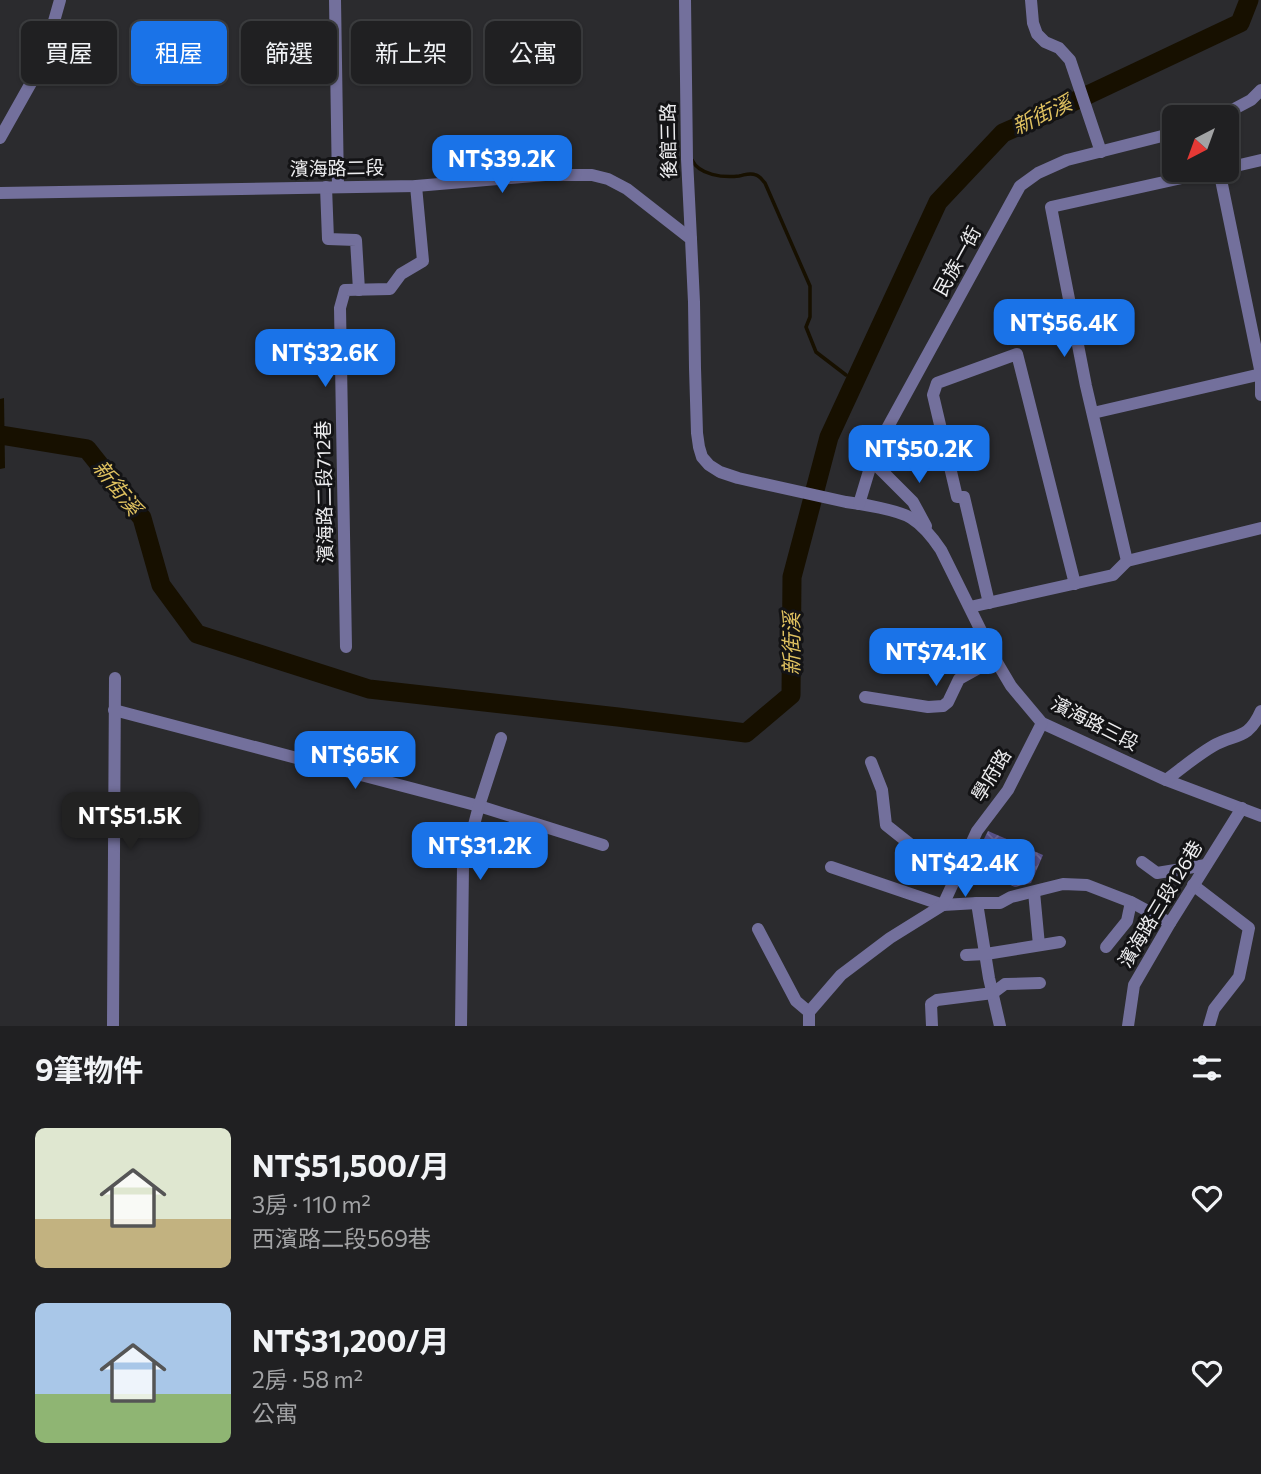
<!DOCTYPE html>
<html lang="zh-TW">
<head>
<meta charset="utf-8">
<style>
  body { margin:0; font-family:Commissioner,"Noto Sans TC",sans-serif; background:#2d2d2f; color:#f1f3f6; height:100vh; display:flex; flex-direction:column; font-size:26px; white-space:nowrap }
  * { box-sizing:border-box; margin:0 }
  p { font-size:23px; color:#a2a3a5 }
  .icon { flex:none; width:38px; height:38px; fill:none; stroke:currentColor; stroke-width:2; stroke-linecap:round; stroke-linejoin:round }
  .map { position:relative; height:1026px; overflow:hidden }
  .details { display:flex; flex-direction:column; background:#202022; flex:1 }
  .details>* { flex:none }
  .guide { position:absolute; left:21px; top:21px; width:700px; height:63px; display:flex; gap:14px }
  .needle { width:46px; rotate:221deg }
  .fabs { position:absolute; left:1162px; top:105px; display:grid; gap:14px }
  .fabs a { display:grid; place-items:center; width:77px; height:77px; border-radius:10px; background:#202022; box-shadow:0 2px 5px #0004,0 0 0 2px #3d3e40; font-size:35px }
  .price { position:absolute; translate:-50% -60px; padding:0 16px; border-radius:14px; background:#1a73e8; color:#fff; font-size:23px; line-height:46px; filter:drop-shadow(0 2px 4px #0008) }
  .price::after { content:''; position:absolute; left:50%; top:42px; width:21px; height:16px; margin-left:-10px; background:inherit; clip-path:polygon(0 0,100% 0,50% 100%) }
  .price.on { background:#222; color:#fff }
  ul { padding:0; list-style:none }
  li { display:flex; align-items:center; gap:21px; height:175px; padding:0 35px }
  li span { display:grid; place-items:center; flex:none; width:196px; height:140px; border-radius:10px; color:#555 }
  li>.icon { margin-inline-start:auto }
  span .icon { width:84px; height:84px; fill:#fffc; stroke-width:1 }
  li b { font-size:30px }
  h2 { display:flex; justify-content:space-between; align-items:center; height:84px; padding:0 35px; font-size:30px }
  .chip { padding:0 24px; border-radius:10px; background:#202022; box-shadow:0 2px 5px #0004,0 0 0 2px #3d3e40; font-size:24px; line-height:63px }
  .chip.on { background:#1a73e8; color:#fff }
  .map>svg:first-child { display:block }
  .water { fill:#171000 }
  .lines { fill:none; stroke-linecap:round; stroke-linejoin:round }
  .stream { stroke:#171000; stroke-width:3.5 }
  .river { stroke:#171000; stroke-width:19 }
  .building { fill:url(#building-cross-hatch) }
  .minor { stroke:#73709c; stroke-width:12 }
  .labels { text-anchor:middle; stroke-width:6; stroke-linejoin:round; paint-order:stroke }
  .street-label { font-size:19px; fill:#ededef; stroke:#131315 }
  .water-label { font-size:21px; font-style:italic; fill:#e0c260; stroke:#131315 }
</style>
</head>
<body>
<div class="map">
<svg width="1261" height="1026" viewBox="0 0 1261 1026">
  <defs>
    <pattern id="building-cross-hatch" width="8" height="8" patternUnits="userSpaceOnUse" patternTransform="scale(1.75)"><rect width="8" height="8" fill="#5b548e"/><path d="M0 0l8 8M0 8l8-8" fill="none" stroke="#736d9e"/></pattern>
  </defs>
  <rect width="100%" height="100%" fill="#2b2b2e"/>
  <polygon class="water" points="4,398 5,468 0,469 0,399"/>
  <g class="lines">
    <path class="stream" d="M 692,160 C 699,175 723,178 739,176 C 745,175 750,172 756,175 C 760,176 762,180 765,183 L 810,286 L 810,317 L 806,327 L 816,352 L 846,375"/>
    <polyline class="river" points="0,435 87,449 142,518 161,585 197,634 369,689 618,717 746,733 791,695 792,577 829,437 938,202 1003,133 1058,109 1240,23 1249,0"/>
  </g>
  <polygon class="building" points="988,831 1043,855 1031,883 1015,887 970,867"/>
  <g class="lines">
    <g class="minor">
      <polyline points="335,0 338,187"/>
      <polyline points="685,0 687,159 691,239"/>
      <polyline points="1031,0 1033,23 1037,34 1045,42 1059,48 1070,60 1101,152"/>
      <polyline points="1219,117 1251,100 1261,90"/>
      <polyline points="0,138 36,74 47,46 60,0"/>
      <polyline points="1227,168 1261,160"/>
      <polyline points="1219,170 1261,374 1261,395"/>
      <polyline points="326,187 328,239 356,240 359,290"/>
      <path d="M 0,193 L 416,186 L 545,175 L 592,175 L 608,179 L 627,189 L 691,239 L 694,302 L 695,368 L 697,433 L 699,447 L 702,457 L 709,465 L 720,472 L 738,478 L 846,502 C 862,504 898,510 911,518 C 924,526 933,538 941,550 L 995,659 L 1011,686 L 1042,723 L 1166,780 L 1261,816"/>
      <polyline points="1093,413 1261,374"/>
      <polyline points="872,461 913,502 926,526"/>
      <polyline points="859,504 872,461 878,445 1020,186 1038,173 1067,160 1174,133"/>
      <polyline points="1127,561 1261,528"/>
      <polyline points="989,603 964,497 957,497 933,395 937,383 1017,354 1075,584"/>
      <polyline points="970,607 1113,575 1127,561 1086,386 1051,207 1218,170"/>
      <polyline points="346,647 340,308 345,290 390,289 401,274 423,261 416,186"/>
      <polyline points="865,697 928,707 943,706 948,702 959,679 995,659"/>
      <polyline points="114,710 479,806 603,845"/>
      <polyline points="871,762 882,790 886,825 920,852 941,858 958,877"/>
      <path d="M 1166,780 C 1181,769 1196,756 1213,746 C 1235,733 1248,741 1261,711"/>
      <polyline points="1142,862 1157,873 1206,865"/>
      <polyline points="831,867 943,905 977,903 1000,903 1011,897 1063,884 1087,885 1131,902 1170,923"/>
      <polyline points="1193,885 1249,928 1239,977 1214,1009 1209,1026"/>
      <polyline points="1034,892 1039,945"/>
      <polyline points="977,903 989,978 1000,1026"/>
      <polyline points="758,929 796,1001 809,1012"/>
      <polyline points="1106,947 1127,921 1131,902"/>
      <polyline points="966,955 986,954 1060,942"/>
      <polyline points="113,1026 115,678"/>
      <polyline points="461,1026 463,866 479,806 501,738"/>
      <polyline points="809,1026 809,1012 841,975 890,938 943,905 977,831 1008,790 1042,723"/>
      <polyline points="932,1026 931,1004 937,1000 993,993 1005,984 1040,983"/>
      <polyline points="1128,1026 1134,985 1170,923 1242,808"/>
    </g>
  </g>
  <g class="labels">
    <g class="street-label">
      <text transform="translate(668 141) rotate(-91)" y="7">後館三路</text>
      <text transform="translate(337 168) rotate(-1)" y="7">濱海路二段</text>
      <text transform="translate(957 261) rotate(-61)" y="7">民族一街</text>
      <text transform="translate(324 492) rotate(-91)" y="7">濱海路二段712巷</text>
      <text transform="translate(1095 723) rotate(27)" y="7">濱海路三段</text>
      <text transform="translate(991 775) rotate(-59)" y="7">學府路</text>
      <text transform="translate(1160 904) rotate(-59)" y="7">濱海路三段126巷</text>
    </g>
    <g class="water-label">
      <text transform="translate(1042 115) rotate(-25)" y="7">新街溪</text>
      <text transform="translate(117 488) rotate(52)" y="7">新街溪</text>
      <text transform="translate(792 644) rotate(-90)" y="7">新街溪</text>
    </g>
  </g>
</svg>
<div class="fabs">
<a><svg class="needle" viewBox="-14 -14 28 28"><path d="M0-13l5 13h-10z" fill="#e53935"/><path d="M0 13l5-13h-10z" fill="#a2a3a5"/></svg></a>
</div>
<b class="price" style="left:502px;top:195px">NT$39.2K</b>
<b class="price" style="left:1064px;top:359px">NT$56.4K</b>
<b class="price" style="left:325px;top:389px">NT$32.6K</b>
<b class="price" style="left:919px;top:485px">NT$50.2K</b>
<b class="price" style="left:936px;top:688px">NT$74.1K</b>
<b class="price" style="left:355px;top:791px">NT$65K</b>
<b class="price on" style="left:130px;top:852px">NT$51.5K</b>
<b class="price" style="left:480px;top:882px">NT$31.2K</b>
<b class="price" style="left:965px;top:899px">NT$42.4K</b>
<div class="guide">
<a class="chip">買屋</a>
<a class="chip on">租屋</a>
<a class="chip">篩選</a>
<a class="chip">新上架</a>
<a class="chip">公寓</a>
</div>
</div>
<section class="details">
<h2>9筆物件<svg class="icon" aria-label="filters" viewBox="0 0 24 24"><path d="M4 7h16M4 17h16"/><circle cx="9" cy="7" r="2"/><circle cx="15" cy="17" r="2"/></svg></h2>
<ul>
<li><span style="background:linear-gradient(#dfe7d0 65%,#c2b280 0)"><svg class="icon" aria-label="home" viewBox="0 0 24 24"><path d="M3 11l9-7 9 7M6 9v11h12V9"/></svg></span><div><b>NT$51,500/月</b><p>3房 · 110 m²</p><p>西濱路二段569巷</p></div><svg class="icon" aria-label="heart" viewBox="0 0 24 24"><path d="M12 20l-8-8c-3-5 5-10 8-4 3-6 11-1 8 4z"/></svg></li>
<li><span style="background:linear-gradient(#a9c7e8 65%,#8fb573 0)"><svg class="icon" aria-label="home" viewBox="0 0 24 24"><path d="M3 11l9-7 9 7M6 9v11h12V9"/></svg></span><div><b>NT$31,200/月</b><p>2房 · 58 m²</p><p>公寓</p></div><svg class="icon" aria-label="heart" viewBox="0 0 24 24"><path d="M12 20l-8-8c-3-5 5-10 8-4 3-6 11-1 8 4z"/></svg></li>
</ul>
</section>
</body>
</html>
